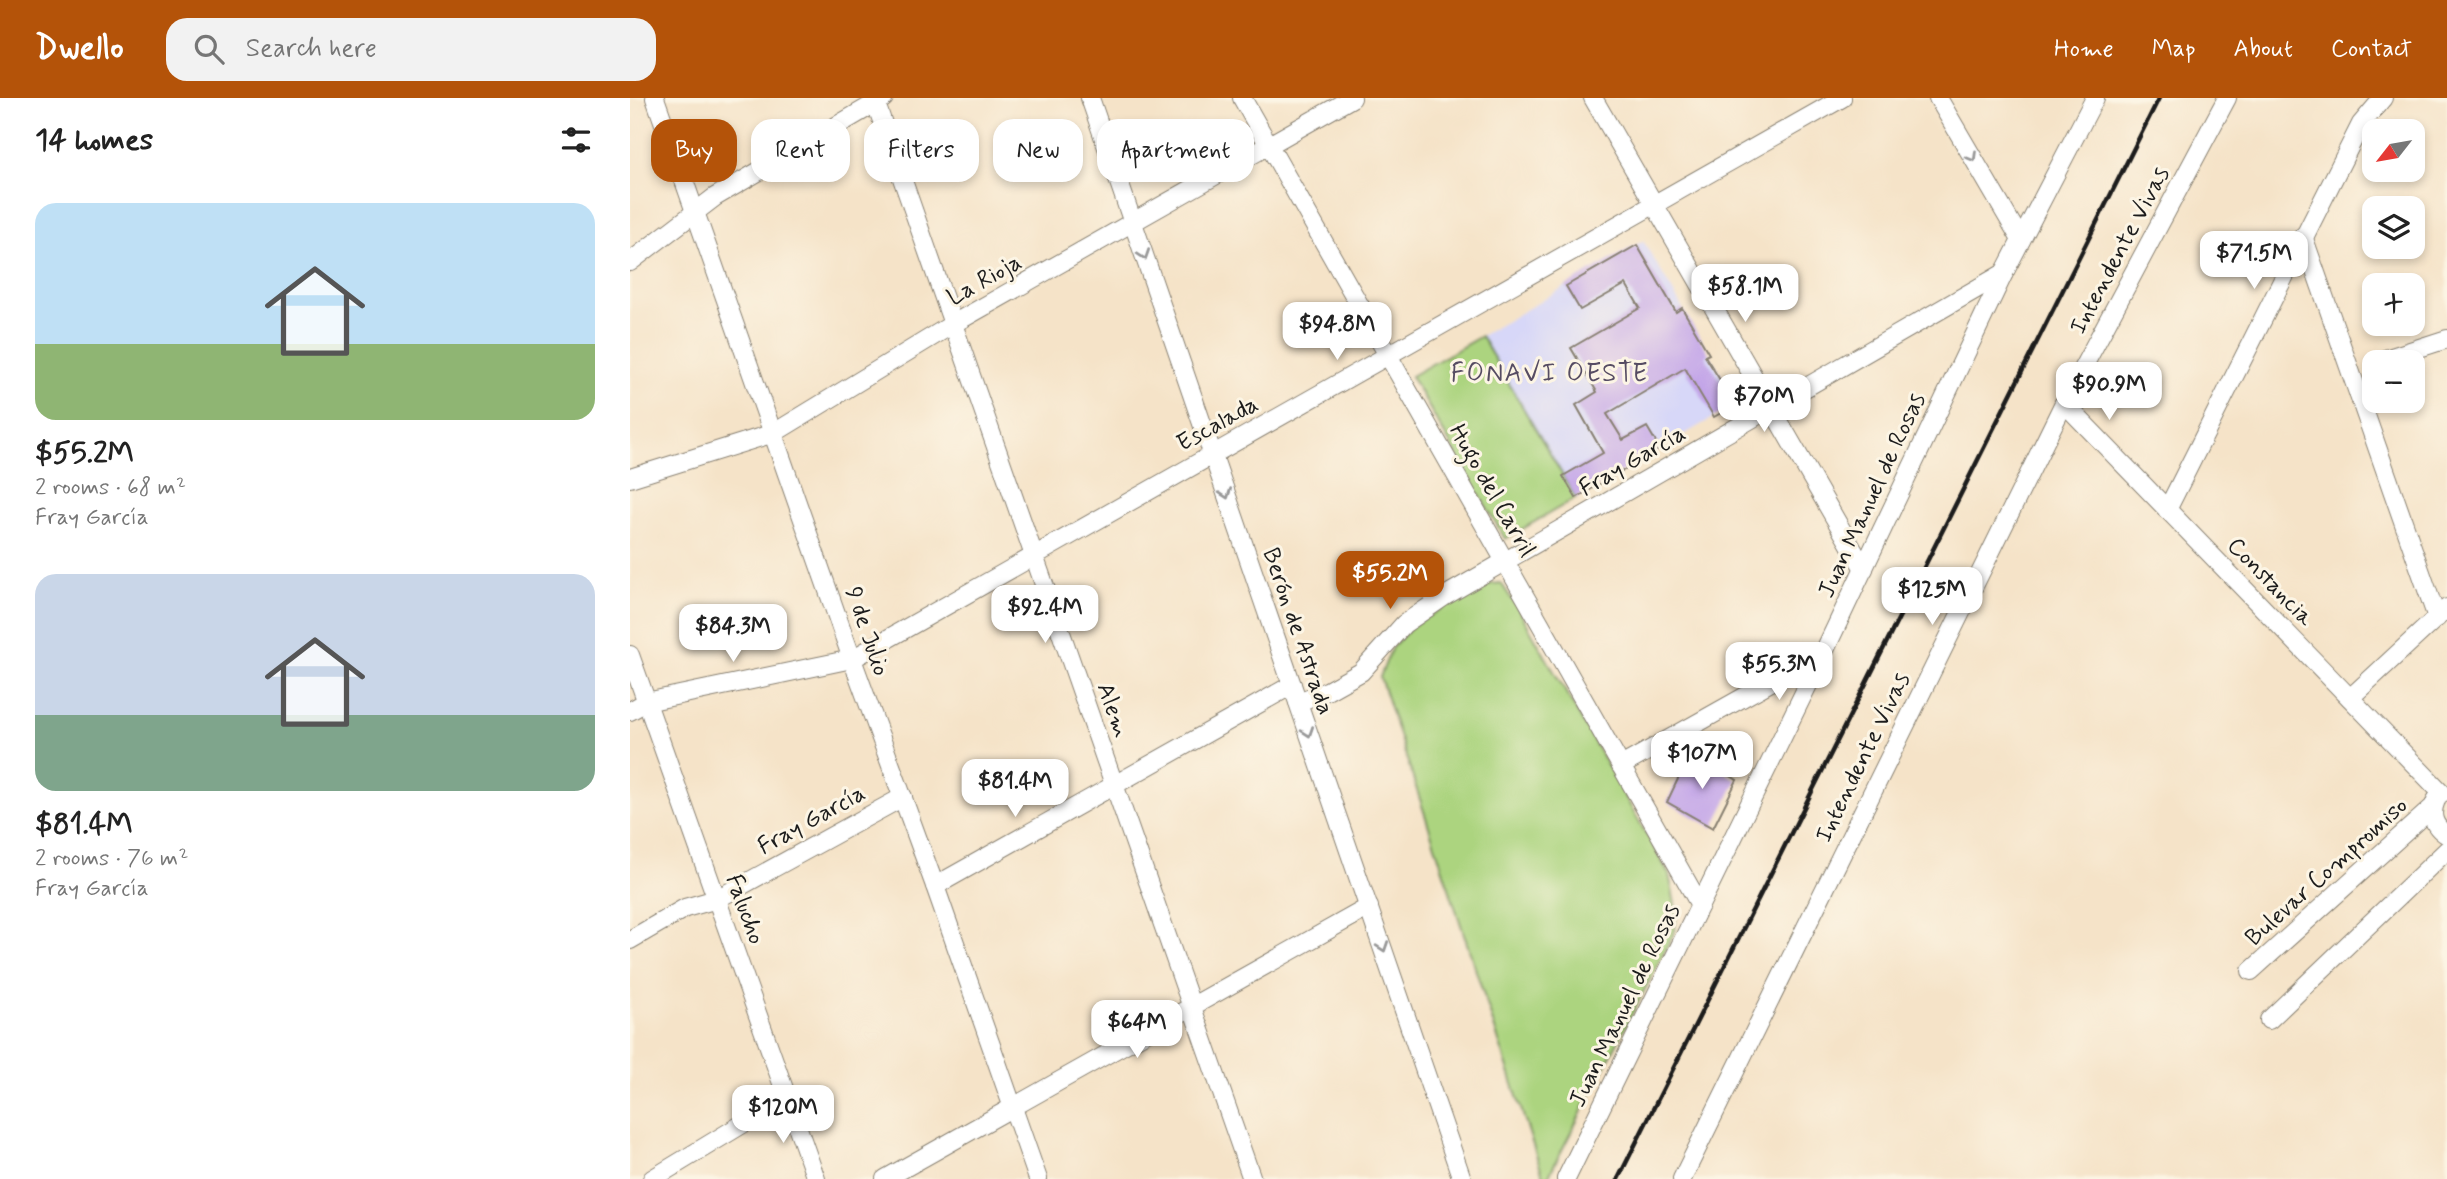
<!DOCTYPE html>
<html lang="en">
<head>
<meta charset="utf-8">
<style>
  body { margin:0; font-family:Mynerve,sans-serif; background:#f2f2f2; color:#222; height:100vh; display:flex; flex-direction:column; font-size:26px; white-space:nowrap }
  * { box-sizing:border-box; margin:0 }
  p { font-size:23px; color:#767676 }
  .icon { flex:none; width:38px; height:38px; fill:none; stroke:currentColor; stroke-width:2; stroke-linecap:round; stroke-linejoin:round }
  .map { position:relative; flex:1; overflow:hidden }
  .sheet { display:flex; flex-direction:column; background:#fff; width:630px }
  .sheet>* { flex:none }
  .top-card { position:absolute; left:21px; top:21px; width:665px; height:63px; display:flex; gap:14px }
  .needle { width:46px; rotate:239deg }
  .fabs { position:absolute; left:1732px; top:21px; display:grid; gap:14px }
  .fabs a { display:grid; place-items:center; width:63px; height:63px; border-radius:14px; background:#fff; box-shadow:0 4px 10px #0003; font-size:35px }
  .price { position:absolute; translate:-50% -60px; padding:0 16px; border-radius:14px; background:#fff; color:#222; font-size:23px; line-height:46px; filter:drop-shadow(0 2px 4px #0008) }
  .price::after { content:''; position:absolute; left:50%; top:42px; width:21px; height:16px; margin-left:-10px; background:inherit; clip-path:polygon(0 0,100% 0,50% 100%) }
  .price.current { background:#b45309; color:#fff }
  ul { padding:0; list-style:none }
  li { display:grid; align-content:center; gap:14px; height:371px; padding:0 35px }
  li span { display:grid; place-items:center; height:217px; border-radius:21px; color:#555 }
  li>.icon { margin-inline-start:auto }
  span .icon { width:126px; height:126px; fill:#fffc; stroke-width:1 }
  li b { font-size:30px }
  h2 { display:flex; justify-content:space-between; align-items:center; height:84px; padding:0 35px; font-size:30px }
  .pill { padding:0 24px; border-radius:21px; background:#fff; box-shadow:0 4px 10px #0003; font-size:24px; line-height:63px }
  .pill.current { background:#b45309; color:#fff }
  header { display:flex; align-items:center; gap:42px; box-sizing:border-box; height:98px; padding:0 35px; background:#b45309; color:#fff }
  header strong { font-size:33px }
  nav { display:flex; gap:38px; margin-inline-start:auto; font-size:24px }
  .search { width:490px; height:63px; background:#f2f2f2; display:flex; align-items:center; gap:18px; box-sizing:border-box; padding:0 24px; border-radius:21px; color:#767676; font-size:26px }
  main { display:flex; flex:1; min-height:0 }
  .map>svg:first-child { display:block }
  .built { fill:#d7d7f8 }
  .green { fill:#acd47f; stroke:#64784e; stroke-width:2 }
  .building { fill:#c3a5e8 }
  .lines { fill:none; stroke-linecap:round; stroke-linejoin:round }
  .minor-casing { stroke:#888072; stroke-width:20 }
  .minor { stroke:#fff; stroke-width:18 }
  .rail { stroke:#1c1c1c; stroke-width:4.5 }
  .oneway { stroke:#999 }
  .labels { text-anchor:middle; stroke-width:6; stroke-linejoin:round; paint-order:stroke }
  .street-label { font-size:24px; fill:#1c1c1c; stroke:#fcf5e5 }
  .neighbourhood-label { font-size:26px; letter-spacing:2px; fill:#564c63; stroke:#fcf5e5 }
</style>
</head>
<body>
<header>
<strong>Dwello</strong>
<div class="search"><svg class="icon" aria-label="search" viewBox="0 0 24 24"><circle cx="10" cy="10" r="6"/><path d="M15 15l6 6"/></svg>Search here</div>
<nav><a>Home</a><a>Map</a><a>About</a><a>Contact</a></nav>
</header>
<main>
<section class="sheet">
<h2>14 homes<svg class="icon" aria-label="filters" viewBox="0 0 24 24"><path d="M4 7h16M4 17h16"/><circle cx="9" cy="7" r="2"/><circle cx="15" cy="17" r="2"/></svg></h2>
<ul>
<li><span style="background:linear-gradient(#bfe0f5 65%,#8fb573 0)"><svg class="icon" aria-label="home" viewBox="0 0 24 24"><path d="M3 11l9-7 9 7M6 9v11h12V9"/></svg></span><div><b>$55.2M</b><p>2 rooms · 68 m²</p><p>Fray García</p></div></li>
<li><span style="background:linear-gradient(#c9d6e8 65%,#7fa58c 0)"><svg class="icon" aria-label="home" viewBox="0 0 24 24"><path d="M3 11l9-7 9 7M6 9v11h12V9"/></svg></span><div><b>$81.4M</b><p>2 rooms · 76 m²</p><p>Fray García</p></div></li>
</ul>
</section>
<div class="map">
<svg width="1817" height="1081" viewBox="0 0 1817 1081">
  <rect width="100%" height="100%" fill="#fcf5e5"/>
  <filter id="ink" filterUnits="userSpaceOnUse"><feTurbulence type="fractalNoise" baseFrequency=".0143" numOctaves="2"/><feDisplacementMap in="SourceGraphic" scale="14" xChannelSelector="R" yChannelSelector="G"/><feConvolveMatrix kernelMatrix="1 2 1 2 8 2 1 2 1" color-interpolation-filters="sRGB"/></filter>
  <filter id="wash" filterUnits="userSpaceOnUse"><feTurbulence type="fractalNoise" baseFrequency=".00686" numOctaves="4" result="noise"/><feDisplacementMap in="SourceGraphic" scale="28" xChannelSelector="R" yChannelSelector="G"/><feGaussianBlur stdDeviation="1.57" result="paint"/><feColorMatrix in="noise" values="0 0 0 0 0 0 0 0 0 0 0 0 0 0 0 0 0 1.4 0 .05"/><feComposite in="paint" operator="in"/></filter>
  <g filter="url(#wash)">
    <rect width="100%" height="100%" fill="#f5e3c8"/>
    <polygon class="built" points="1013,143 1108,305 946,400 851,238"/>
    <g class="green">
      <polygon points="851,238 946,400 875,441 781,278"/>
      <polygon points="871,485 889,512 1039,776 1046,811 1045,833 917,1081 914,1081 750,579 762,549 785,526 853,487"/>
    </g>
    <g id="blocks">
      <g class="building">
        <polygon points="1007,147 1046,214 1052,210 1079,256 1075,258 1097,293 1100,292 1108,305 1084,319 1055,270 977,316 993,342 1017,329 1030,351 946,400 933,378 973,355 946,307 967,294 941,250 1010,210 996,186 950,212 936,188"/>
        <polygon points="1064,656 1107,682 1083,730 1037,704 1058,660"/>
      </g>
    </g>
  </g>
  <g filter="url(#ink)">
    <use href="#blocks" fill-opacity="0" stroke="#888072" stroke-width="2"/>
    <g class="lines">
      <defs>
        <g id="minor">
          <polyline points="25,0 222,561 305,788 408,1081"/>
          <polyline points="244,0 622,1081"/>
          <polyline points="460,0 832,1081"/>
          <polyline points="612,0 1070,807"/>
          <polyline points="963,0 1234,471"/>
          <polyline points="1308,0 1391,142"/>
          <polyline points="1673,138 1807,520"/>
          <polyline points="0,164 85,99 254,0"/>
          <polyline points="1746,264 1817,241"/>
          <polyline points="1434,305 1812,695"/>
          <polyline points="0,380 144,335 323,226 722,0"/>
          <polyline points="1537,412 1731,26 1753,0"/>
          <polyline points="0,557 186,1081"/>
          <polyline points="1720,600 1817,510"/>
          <polyline points="668,604 697,593 731,574 774,526 815,498 1374,175"/>
          <polyline points="0,613 16,604 222,561 1212,0"/>
          <polyline points="991,668 1194,554"/>
          <path d="M 1806,702 C 1800,717 1803,728 1817,737"/>
          <polyline points="305,788 662,587"/>
          <polyline points="0,842 55,810 87,801 273,699"/>
          <polyline points="1621,873 1803,709"/>
          <polyline points="1639,922 1817,752"/>
          <polyline points="22,1081 157,999"/>
          <polyline points="255,1081 739,809"/>
          <polyline points="936,1081 1194,554 1374,175 1465,0"/>
          <polyline points="1052,1081 1434,305 1597,0"/>
        </g>
      </defs>
      <use href="#minor" class="minor-casing"/>
      <use href="#minor" class="minor"/>
      <polyline class="rail" points="988,1081 1529,0"/>
    </g>
    <defs><path id="oneway-chevron" d="M-2-3.5L2.5 0L-2 3.5" fill="none" stroke-width="1.6" stroke-linecap="round" stroke-linejoin="round" transform="scale(1.75)"/></defs>
    <g class="oneway">
      <use href="#oneway-chevron" transform="translate(1342 59) rotate(60)"/>
      <use href="#oneway-chevron" transform="translate(514 157) rotate(71)"/>
      <use href="#oneway-chevron" transform="translate(596 396) rotate(71)"/>
      <use href="#oneway-chevron" transform="translate(678 634) rotate(71)"/>
      <use href="#oneway-chevron" transform="translate(753 849) rotate(71)"/>
    </g>
  </g>
  <g class="labels">
    <g class="street-label">
      <text transform="translate(1489 152) rotate(-62)" y="8">Intendente Vivas</text>
      <text transform="translate(354 181) rotate(-29)" y="8">La Rioja</text>
      <text transform="translate(587 325) rotate(-29)" y="8">Escalada</text>
      <text transform="translate(1002 362) rotate(-30)" y="8">Fray García</text>
      <text transform="translate(863 392) rotate(60)" y="8">Hugo del Carril</text>
      <text transform="translate(1241 397) rotate(-65)" y="8">Juan Manuel de Rosas</text>
      <text transform="translate(1641 483) rotate(46)" y="8">Constancia</text>
      <text transform="translate(238 533) rotate(71)" y="8">9 de Julio</text>
      <text transform="translate(669 533) rotate(71)" y="8">Berón de Astrada</text>
      <text transform="translate(484 612) rotate(71)" y="8">Alem</text>
      <text transform="translate(1232 659) rotate(-64)" y="8">Intendente Vivas</text>
      <text transform="translate(181 721) rotate(-29)" y="8">Fray García</text>
      <text transform="translate(1696 773) rotate(-42)" y="8">Bulevar Compromiso</text>
      <text transform="translate(116 811) rotate(70)" y="8">Falucho</text>
      <text transform="translate(994 907) rotate(-64)" y="8">Juan Manuel de Rosas</text>
    </g>
    <g class="neighbourhood-label">
      <text x="920" y="283">FONAVI OESTE</text>
    </g>
  </g>
</svg>
<div class="fabs">
<a><svg class="needle" viewBox="-14 -14 28 28"><path d="M0-13l5 13h-10z" fill="#e53935"/><path d="M0 13l5-13h-10z" fill="#767676"/></svg></a>
<a><svg class="icon" aria-label="layers" viewBox="0 0 24 24"><path d="M12 4l9 5-9 5-9-5zM3 14l9 5 9-5"/></svg></a>
<a>+</a>
<a>−</a>
</div>
<b class="price" style="left:1624px;top:193px">$71.5M</b>
<b class="price" style="left:1115px;top:226px">$58.1M</b>
<b class="price" style="left:707px;top:264px">$94.8M</b>
<b class="price" style="left:1479px;top:324px">$90.9M</b>
<b class="price" style="left:1134px;top:336px">$70M</b>
<b class="price current" style="left:760px;top:513px">$55.2M</b>
<b class="price" style="left:1302px;top:529px">$125M</b>
<b class="price" style="left:415px;top:547px">$92.4M</b>
<b class="price" style="left:103px;top:566px">$84.3M</b>
<b class="price" style="left:1149px;top:604px">$55.3M</b>
<b class="price" style="left:1072px;top:693px">$107M</b>
<b class="price" style="left:385px;top:721px">$81.4M</b>
<b class="price" style="left:507px;top:962px">$64M</b>
<b class="price" style="left:153px;top:1047px">$120M</b>
<div class="top-card">
<a class="pill current">Buy</a>
<a class="pill">Rent</a>
<a class="pill">Filters</a>
<a class="pill">New</a>
<a class="pill">Apartment</a>
</div>
</div>
</main>
</body>
</html>
